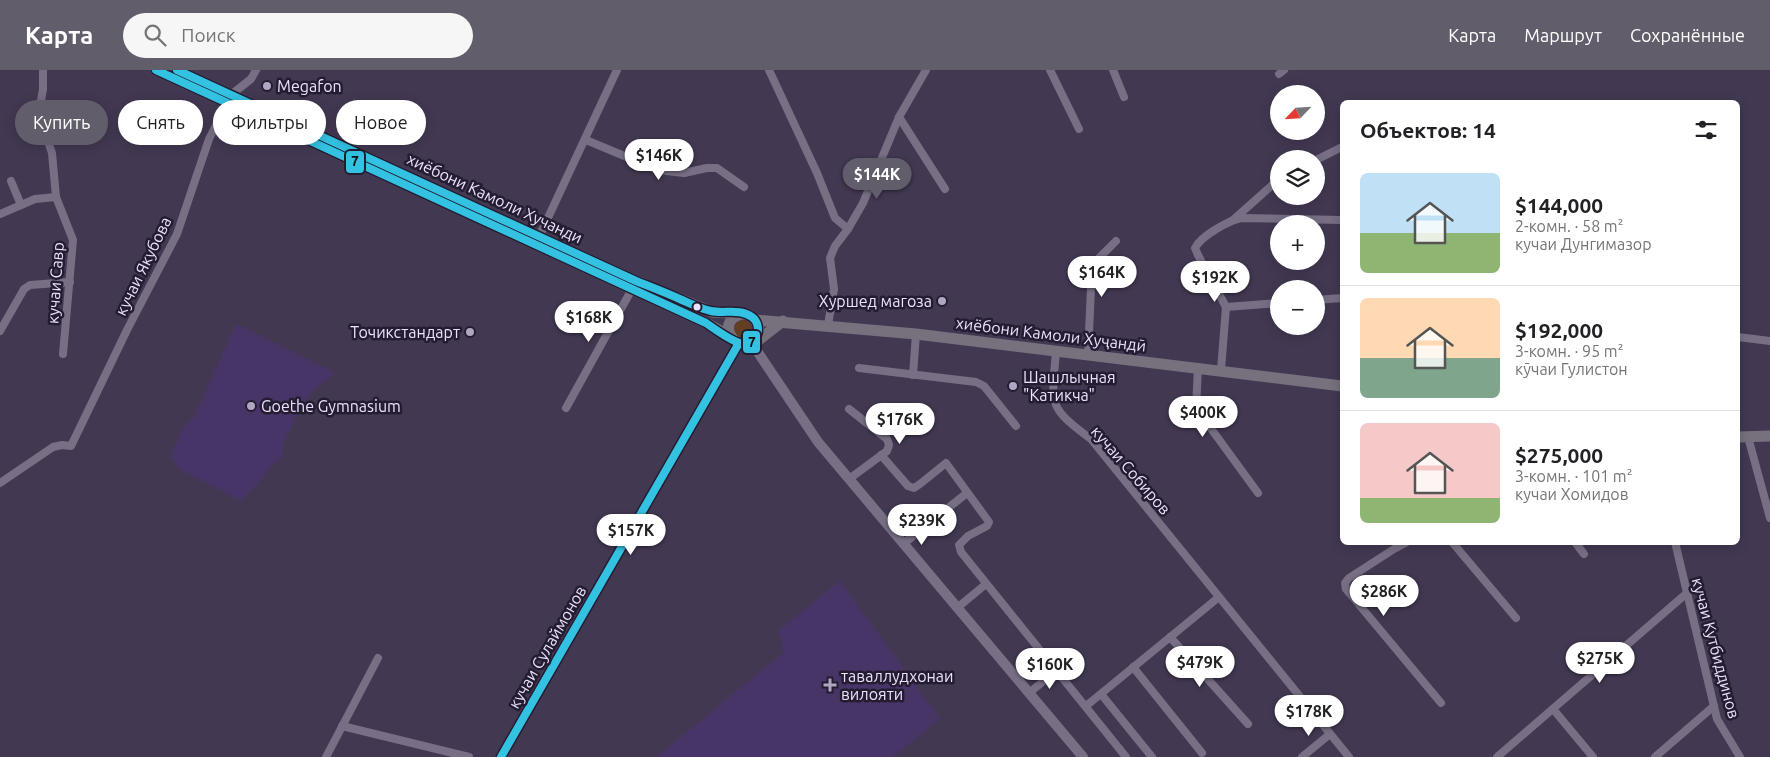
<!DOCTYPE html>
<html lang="ru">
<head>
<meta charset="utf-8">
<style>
  body { margin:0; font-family:Ubuntu,sans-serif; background:#f6f6f6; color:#202124; height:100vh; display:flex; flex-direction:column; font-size:19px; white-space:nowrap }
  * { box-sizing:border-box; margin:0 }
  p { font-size:16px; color:#757577 }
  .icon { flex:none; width:28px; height:28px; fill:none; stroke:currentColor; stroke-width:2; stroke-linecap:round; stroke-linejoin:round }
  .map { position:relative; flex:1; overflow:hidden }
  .details { position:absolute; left:1340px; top:30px; width:400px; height:445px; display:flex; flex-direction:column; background:#fff; border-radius:8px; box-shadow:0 2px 12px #0003 }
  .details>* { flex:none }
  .guide { position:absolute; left:15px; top:30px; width:475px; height:45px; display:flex; gap:10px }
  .needle { width:32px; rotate:245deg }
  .buttons { position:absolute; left:1270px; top:15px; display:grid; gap:10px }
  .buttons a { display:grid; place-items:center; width:55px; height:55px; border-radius:50%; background:#fff; box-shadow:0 2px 12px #0003; font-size:25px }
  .price { position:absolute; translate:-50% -42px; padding:0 11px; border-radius:18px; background:#fff; color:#222; font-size:16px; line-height:32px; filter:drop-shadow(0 1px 2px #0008) }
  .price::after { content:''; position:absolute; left:50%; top:30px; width:15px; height:11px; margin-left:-8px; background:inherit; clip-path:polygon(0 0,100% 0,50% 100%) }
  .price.selected { background:#615d6b; color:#fff }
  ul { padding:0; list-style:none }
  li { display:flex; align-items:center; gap:15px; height:125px; padding:0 20px }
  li+li { border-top:1px solid #e0e0e0 }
  li span { display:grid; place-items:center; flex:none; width:140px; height:100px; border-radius:8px; color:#555 }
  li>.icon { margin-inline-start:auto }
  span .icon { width:60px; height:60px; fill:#fffc; stroke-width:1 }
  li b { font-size:21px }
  h2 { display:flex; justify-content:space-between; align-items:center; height:60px; padding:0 20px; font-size:21px }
  .chip { padding:0 18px; border-radius:22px; background:#fff; box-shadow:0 2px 12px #0003; font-size:18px; line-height:45px }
  .chip.selected { background:#615d6b; color:#fff }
  header { display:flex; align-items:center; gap:30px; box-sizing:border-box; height:70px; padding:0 25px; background:#615d6b; color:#fff }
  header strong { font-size:24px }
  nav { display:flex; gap:28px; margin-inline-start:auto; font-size:18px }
  .search { width:350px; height:45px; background:#f6f6f6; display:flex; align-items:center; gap:12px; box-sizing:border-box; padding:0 18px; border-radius:28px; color:#757577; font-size:19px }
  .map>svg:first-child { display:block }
  .built { fill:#483567 }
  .green { fill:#633e22 }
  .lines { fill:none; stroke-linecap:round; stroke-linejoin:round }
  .street { stroke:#786f85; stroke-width:8 }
  .secondary { stroke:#786f85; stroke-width:10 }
  .primary { stroke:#77717d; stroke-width:11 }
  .bus-1-casing { stroke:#241c31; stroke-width:11 }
  .bus-1 { stroke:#33c2e2; stroke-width:8 }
  .poi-dot { fill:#b0a6c2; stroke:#241c31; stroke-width:2 }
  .bus-dot { fill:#ebe1ff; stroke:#241c31; stroke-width:2 }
  .labels { text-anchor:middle; stroke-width:5; stroke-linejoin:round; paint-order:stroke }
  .poi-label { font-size:16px; fill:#ebe1ff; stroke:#241c31; text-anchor:start }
  .street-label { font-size:16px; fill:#ebe1ff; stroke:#241c31 }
  .line-badge { stroke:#241c31; stroke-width:2 }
  .pale-badge-label { font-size:14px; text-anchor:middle; font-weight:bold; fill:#111 }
</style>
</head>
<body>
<header>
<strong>Карта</strong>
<div class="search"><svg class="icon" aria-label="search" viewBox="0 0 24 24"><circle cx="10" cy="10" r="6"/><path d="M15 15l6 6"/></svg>Поиск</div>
<nav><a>Карта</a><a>Маршрут</a><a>Сохранённые</a></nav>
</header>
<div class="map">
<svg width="1770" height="687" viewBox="0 0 1770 687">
  <rect width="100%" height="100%" fill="#433852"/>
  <g class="built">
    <polygon points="236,254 335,303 309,324 283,373 283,387 271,396 262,409 241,431 179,399 171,386 183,357 194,347"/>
    <polygon points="840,511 940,649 893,687 657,687 784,582 778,561"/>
  </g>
  <circle class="green" cx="743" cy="259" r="9"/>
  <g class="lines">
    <g class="street">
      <polyline points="43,0 43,19 39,42 40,49 52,83 56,127 73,170 63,284"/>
      <polyline points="769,0 817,103 835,148 848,159"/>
      <polyline points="1050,0 1079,59"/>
      <polyline points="1113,0 1124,27"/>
      <polyline points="1279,4 1284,0"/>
      <polyline points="899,47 945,119"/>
      <polyline points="586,70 658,100 684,103 707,98 717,98 744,117"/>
      <polyline points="1316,90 1342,77"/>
      <polyline points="11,111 21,135"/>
      <polyline points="0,144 35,129 56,127"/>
      <polyline points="1233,150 1279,109"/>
      <polyline points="539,167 617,0"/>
      <polyline points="1316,230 1342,228"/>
      <path d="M 1226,237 L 1198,185 L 1195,178 C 1201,166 1229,150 1242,148 L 1342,150"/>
      <polyline points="828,255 834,219 830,188 835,176 848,159 863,133 899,47 926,0"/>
      <polyline points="0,261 24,219 30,215 70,212"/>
      <polyline points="1738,267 1770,271"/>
      <path d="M 1056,281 C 1052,334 1046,336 1091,369 L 1349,687"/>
      <polyline points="1088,285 1092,195 1116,171"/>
      <polyline points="859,298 976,312 984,316 1016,356"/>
      <polyline points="1198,298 1196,338 1258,423"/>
      <polyline points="1221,300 1226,237 1279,233"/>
      <polyline points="913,305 916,264"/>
      <polyline points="566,338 632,219"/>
      <polyline points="849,339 887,369 889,375 887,381 849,409"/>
      <polyline points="1748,367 1770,448"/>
      <polyline points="881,385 908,416 914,418 920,414 946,393 989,452 987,456 968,466 959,475 961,482 1126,687"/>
      <polyline points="0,413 53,377 62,375 71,376 127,260 177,164 209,69 232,24 251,9 256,0"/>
      <polyline points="1407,472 1394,479 1349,508 1345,513 1346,519 1441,633"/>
      <polyline points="1452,472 1516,548"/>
      <polyline points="1575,472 1584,484"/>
      <polyline points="1675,472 1717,649 1740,687"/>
      <polyline points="903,474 967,423"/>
      <polyline points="957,538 986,514"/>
      <polyline points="1170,567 1248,654"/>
      <polyline points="1133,597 1202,683"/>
      <polyline points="1029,623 1057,600"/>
      <polyline points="1101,624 1152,687"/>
      <polyline points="1086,636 1219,527"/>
      <polyline points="1553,639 1593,687"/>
      <polyline points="342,656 469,687"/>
      <polyline points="326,687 378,588"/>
      <polyline points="1302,687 1330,664"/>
      <polyline points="1497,687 1687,523"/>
      <polyline points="1655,687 1714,636"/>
    </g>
    <g class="secondary">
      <polyline points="751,272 818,372 1083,687"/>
      <polyline points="501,687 739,273"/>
    </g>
    <g class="primary">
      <polyline points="156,0 706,253 730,266"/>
      <path d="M 177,0 L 636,211 L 712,242 L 747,244 C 756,248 762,258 756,267 C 741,290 711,252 742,244"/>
      <polyline points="755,250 916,264 1342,316"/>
      <polyline points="755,269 760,269 783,251"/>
      <polyline points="1738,367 1770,366"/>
    </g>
    <defs>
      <g id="bus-1">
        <path d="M 156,0 L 706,253 C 715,259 732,272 743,274 C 758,276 763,255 752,247 C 740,238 724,244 711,241 C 701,239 691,234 682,230 C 667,223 651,217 636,211 L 177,0"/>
        <polyline points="501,687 739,273"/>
      </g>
    </defs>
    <use href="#bus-1" class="bus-1-casing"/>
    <use href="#bus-1" class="bus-1"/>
  </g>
  <g class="poi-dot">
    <circle cx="267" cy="16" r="5"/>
    <circle cx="942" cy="231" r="5"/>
    <circle cx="470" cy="262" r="5"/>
    <circle cx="1013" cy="316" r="5"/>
    <circle cx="251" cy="336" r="5"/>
    <path d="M827.5 607.5h5v5h5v5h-5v5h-5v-5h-5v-5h5z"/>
  </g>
  <circle class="bus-dot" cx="697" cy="237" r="4.5"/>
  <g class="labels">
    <g class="poi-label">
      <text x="277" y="22">Megafon</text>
      <text x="932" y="237" text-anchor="end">Хуршед магоза</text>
      <text x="460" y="268" text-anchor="end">Точикстандарт</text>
      <text x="1023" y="313">Шашлычная<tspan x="1023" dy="18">"Катикча"</tspan></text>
      <text x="261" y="342">Goethe Gymnasium</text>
      <text x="841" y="612">таваллудхонаи<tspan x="841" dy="18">вилояти</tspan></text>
    </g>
    <g class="street-label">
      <text transform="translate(495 128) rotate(25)" y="6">хиёбони Камоли Хучанди</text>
      <text transform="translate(143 196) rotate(-64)" y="6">кучаи Якубова</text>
      <text transform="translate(55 213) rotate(-86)" y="6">кучаи Савр</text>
      <text transform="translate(1051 264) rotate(7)" y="6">хиёбони Камоли Хуҷандӣ</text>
      <text transform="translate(1131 400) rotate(49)" y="6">кучаи Собиров</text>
      <text transform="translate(547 577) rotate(-60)" y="6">кучаи Сулаймонов</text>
      <text transform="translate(1716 578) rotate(75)" y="6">кучаи Кутбиддинов</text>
    </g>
  </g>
  <g class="line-badge">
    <rect x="345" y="80" width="20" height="24" rx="5" fill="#33c2e2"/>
    <rect x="742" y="260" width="19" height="24" rx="5" fill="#33c2e2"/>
  </g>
  <g class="pale-badge-label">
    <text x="355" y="96">7</text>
    <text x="752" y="277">7</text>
  </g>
</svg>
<div class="buttons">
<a><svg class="needle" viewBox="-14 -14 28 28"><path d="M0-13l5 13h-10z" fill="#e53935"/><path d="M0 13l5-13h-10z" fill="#757577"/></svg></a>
<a><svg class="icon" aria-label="layers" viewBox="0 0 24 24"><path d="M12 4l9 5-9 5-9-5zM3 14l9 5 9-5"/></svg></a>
<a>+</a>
<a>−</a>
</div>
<b class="price" style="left:659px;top:111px">$146K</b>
<b class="price selected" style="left:877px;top:130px">$144K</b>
<b class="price" style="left:1102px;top:228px">$164K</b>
<b class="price" style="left:1215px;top:233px">$192K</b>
<b class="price" style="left:589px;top:273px">$168K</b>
<b class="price" style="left:1203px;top:368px">$400K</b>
<b class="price" style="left:900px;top:375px">$176K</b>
<b class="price" style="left:922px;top:476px">$239K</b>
<b class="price" style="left:631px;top:486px">$157K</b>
<b class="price" style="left:1384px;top:547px">$286K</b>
<b class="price" style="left:1600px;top:614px">$275K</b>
<b class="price" style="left:1200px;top:618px">$479K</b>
<b class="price" style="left:1050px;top:620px">$160K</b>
<b class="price" style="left:1309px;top:667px">$178K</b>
<div class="guide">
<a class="chip selected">Купить</a>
<a class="chip">Снять</a>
<a class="chip">Фильтры</a>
<a class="chip">Новое</a>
</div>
<section class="details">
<h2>Объектов: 14<svg class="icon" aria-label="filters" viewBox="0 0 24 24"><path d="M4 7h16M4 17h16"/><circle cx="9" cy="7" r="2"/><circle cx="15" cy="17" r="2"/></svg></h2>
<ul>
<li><span style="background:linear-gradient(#bfe0f5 60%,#8fb573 0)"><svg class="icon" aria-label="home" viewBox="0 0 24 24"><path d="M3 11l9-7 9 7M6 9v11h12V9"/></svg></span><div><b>$144,000</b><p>2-комн. · 58 m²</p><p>кучаи Дунгимазор</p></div></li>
<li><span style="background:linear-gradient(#ffd9b3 60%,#7fa58c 0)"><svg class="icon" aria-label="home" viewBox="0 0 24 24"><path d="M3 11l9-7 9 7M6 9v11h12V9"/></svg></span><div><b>$192,000</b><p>3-комн. · 95 m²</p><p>кӯчаи Гулистон</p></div></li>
<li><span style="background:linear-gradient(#f6c9c9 75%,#8fb573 0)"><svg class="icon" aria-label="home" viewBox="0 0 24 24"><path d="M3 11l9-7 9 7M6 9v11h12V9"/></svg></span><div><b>$275,000</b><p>3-комн. · 101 m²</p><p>кучаи Хомидов</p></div></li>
</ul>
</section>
</div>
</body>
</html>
